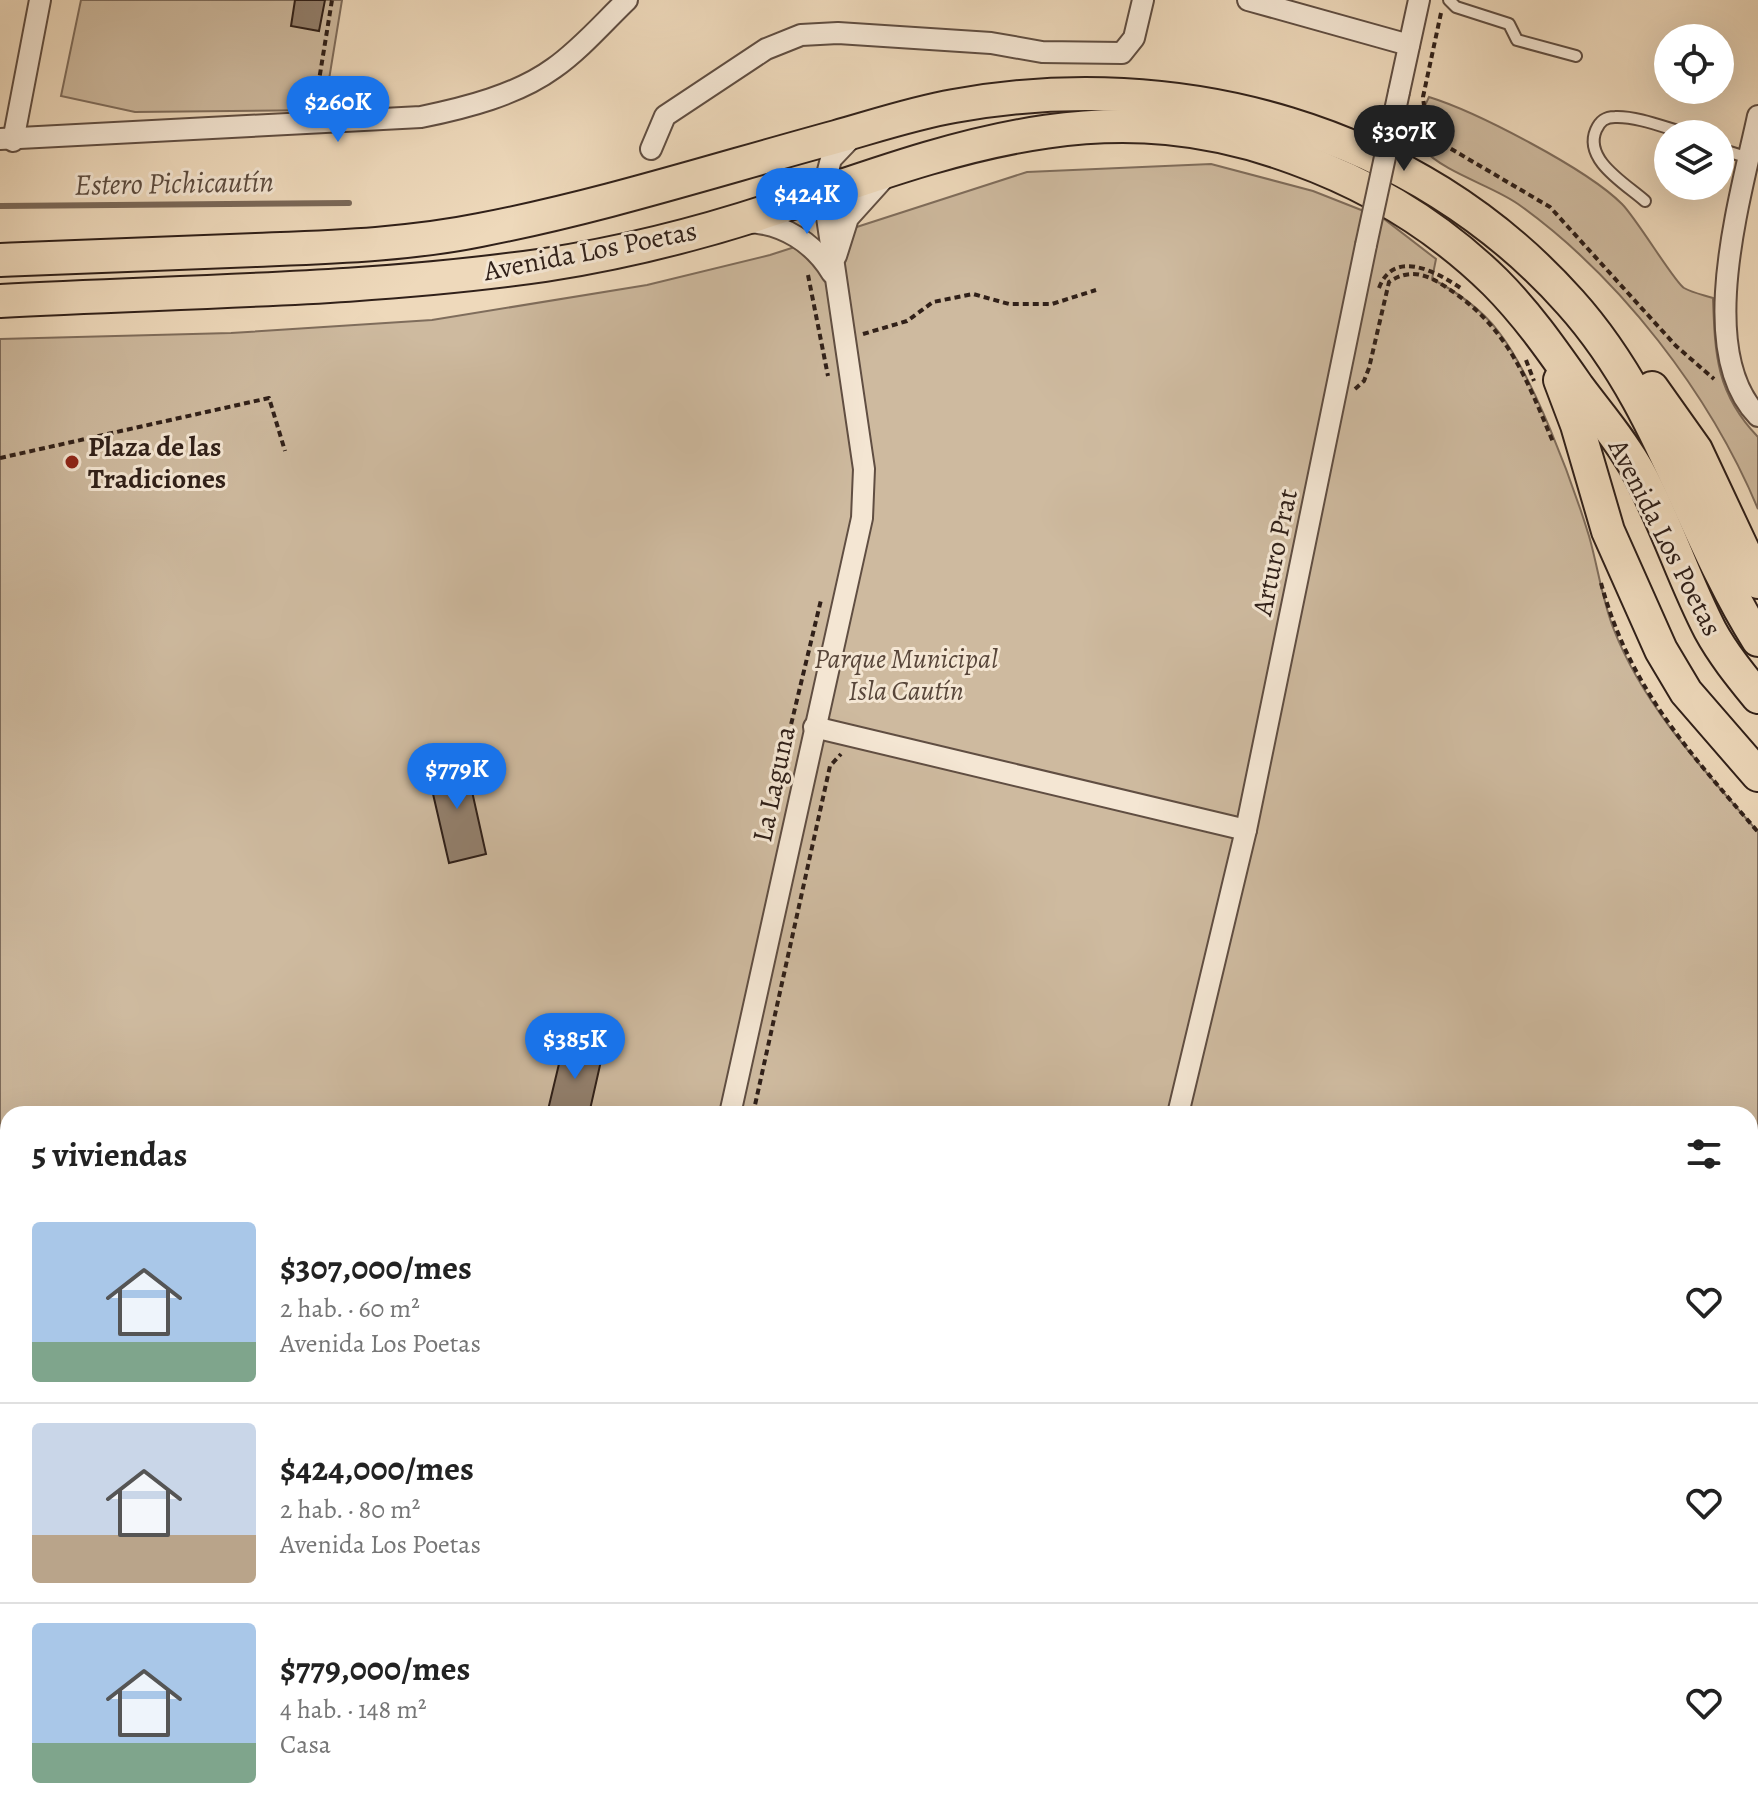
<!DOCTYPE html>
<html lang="es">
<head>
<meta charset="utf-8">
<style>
  body { margin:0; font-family:Alegreya,serif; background:#f2f2f2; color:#222; height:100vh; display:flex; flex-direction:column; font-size:30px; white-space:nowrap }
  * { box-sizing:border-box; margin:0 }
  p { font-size:26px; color:#767676 }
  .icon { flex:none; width:44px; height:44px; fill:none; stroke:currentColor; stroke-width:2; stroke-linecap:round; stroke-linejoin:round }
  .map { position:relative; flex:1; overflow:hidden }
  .details { position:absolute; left:0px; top:1106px; width:1758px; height:714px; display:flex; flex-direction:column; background:#fff; border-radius:24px 24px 0 0; box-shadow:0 8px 32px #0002 }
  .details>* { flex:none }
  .fabs { position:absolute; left:1654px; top:24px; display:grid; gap:16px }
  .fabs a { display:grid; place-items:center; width:80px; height:80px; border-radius:50%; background:#fff; box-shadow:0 8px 32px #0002; font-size:40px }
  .price { position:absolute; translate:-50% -68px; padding:0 18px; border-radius:28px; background:#1a73e8; color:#fff; font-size:26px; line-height:52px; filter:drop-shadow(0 2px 4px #0008) }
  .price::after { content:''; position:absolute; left:50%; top:48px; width:24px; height:18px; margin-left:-12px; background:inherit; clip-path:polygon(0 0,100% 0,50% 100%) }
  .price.current { background:#222; color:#fff }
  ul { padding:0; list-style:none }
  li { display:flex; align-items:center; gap:24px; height:200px; padding:0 32px }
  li+li { border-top:2px solid #e0e0e0 }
  li span { display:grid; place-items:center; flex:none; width:224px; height:160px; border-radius:8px; color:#555 }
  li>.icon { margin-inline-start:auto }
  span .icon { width:96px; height:96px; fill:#fffc; stroke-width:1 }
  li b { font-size:34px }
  h2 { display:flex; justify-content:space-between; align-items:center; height:96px; padding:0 32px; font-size:34px }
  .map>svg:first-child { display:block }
  .green { fill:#ceba9f; stroke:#7f6d5c; stroke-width:2 }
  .water { fill:#ad9a84; stroke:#7b6959; stroke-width:2 }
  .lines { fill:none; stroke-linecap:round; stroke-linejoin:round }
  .stream { stroke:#7b6959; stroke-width:6 }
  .building { fill:#93806d; stroke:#302019; stroke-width:2 }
  .lane-casing { stroke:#604e42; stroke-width:14 }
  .street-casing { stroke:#604e42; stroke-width:24 }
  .primary-casing { stroke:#302019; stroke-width:36 }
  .path { stroke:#302019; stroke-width:4; stroke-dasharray:6 4; stroke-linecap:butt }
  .lane { stroke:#f4e6d3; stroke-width:10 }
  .street { stroke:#f4e6d3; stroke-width:20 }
  .primary { stroke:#eed9bb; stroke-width:32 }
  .street-bridge-casing { stroke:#604e42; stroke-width:24; stroke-linecap:butt }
  .street-bridge { stroke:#f4e6d3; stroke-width:20 }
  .poi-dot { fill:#8f2418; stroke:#f4e6d3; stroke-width:3 }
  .labels { text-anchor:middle; stroke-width:6; stroke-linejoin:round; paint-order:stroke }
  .street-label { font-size:28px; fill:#302019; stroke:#f4e6d3 }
  .poi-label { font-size:28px; font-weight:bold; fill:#302019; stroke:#f4e6d3; text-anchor:start }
  .park-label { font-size:28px; font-style:italic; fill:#58463a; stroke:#f4e6d3 }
  .water-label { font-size:30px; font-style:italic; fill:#5c4b3e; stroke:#f4e6d3 }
</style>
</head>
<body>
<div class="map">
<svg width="1758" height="1819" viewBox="0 0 1758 1819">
  <rect width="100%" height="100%" fill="#eed9bb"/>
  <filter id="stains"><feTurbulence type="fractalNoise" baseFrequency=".0025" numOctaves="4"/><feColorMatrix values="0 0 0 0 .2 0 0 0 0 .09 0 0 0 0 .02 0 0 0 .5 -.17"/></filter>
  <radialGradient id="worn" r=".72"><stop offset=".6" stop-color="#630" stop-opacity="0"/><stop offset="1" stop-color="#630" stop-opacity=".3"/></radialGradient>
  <g class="green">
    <polygon points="81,0 342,0 324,110 135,112 61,96"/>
    <path d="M 1429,97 C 1477,112 1587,169 1622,204 C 1637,219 1675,283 1684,288 C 1693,293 1704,295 1713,298 C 1715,355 1716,393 1758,437 L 1758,509 C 1710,394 1620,277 1518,204 C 1493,186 1445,173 1423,149 C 1410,134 1422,112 1429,97 Z"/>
    <path d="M 1211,164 L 1313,191 L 1384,219 L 1436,259 L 1432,279 C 1456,291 1482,310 1498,331 C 1533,375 1572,481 1589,536 C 1598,567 1602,600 1614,630 C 1644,707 1704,770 1758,832 L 1758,1291 L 1750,1295 L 1750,1114 L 8,1114 L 8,1812 L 311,1812 L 270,1819 L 0,1819 L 0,339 L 231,333 L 432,320 L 647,285 L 770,255 L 1027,172 Z"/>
  </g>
  <g class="water">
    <polygon points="1758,1449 1758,1801 1750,1803 1750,1452"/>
    <polygon points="512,1812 852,1812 828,1819 487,1819"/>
    <polygon points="1076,1812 1736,1812 1731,1819 1067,1819"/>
  </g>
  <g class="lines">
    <polyline class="stream" points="0,206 349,203"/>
  </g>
  <g class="building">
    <polygon points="295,0 325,0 319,31 291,26"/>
    <polygon points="465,760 486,854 449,863 427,768"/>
    <polygon points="564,1043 603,1052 589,1114 547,1114"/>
  </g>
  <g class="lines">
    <defs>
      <g id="lane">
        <polyline points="1449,0 1456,7 1509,24 1517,40 1576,56"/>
        <polyline points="1720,149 1749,158"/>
        <path d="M 1645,201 C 1626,184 1583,160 1596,130 C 1600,121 1605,117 1615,117 C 1637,116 1666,128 1688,134"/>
      </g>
      <g id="street">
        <polyline points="1248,0 1409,45"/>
        <polyline points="1399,92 1419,0"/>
        <path d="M 1758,116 C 1741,196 1694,351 1758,416"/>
        <path d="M 0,139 L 421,117 C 465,108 517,95 554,68 C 581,49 604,22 627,0"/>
        <polyline points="13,141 40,0"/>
        <polyline points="651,149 665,116 766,49 801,35 838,33 991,43 1042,52 1122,53 1134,38 1143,0"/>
        <path d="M 747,222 C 783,223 814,243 832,273"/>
        <polyline points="836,256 848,218 885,177"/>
        <polyline points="814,727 1246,830"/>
        <polyline points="730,1114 862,518 864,469 823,190 831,159 852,137"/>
        <polyline points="1178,1114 1246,830 1366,245"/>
        <polyline points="0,1609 8,1601"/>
      </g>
      <g id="primary">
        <path d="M 0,260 C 85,256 170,253 256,250 C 330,247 406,245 480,230 C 600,207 718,169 836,137 C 875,126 914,113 954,106 C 1178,65 1416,129 1570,302 C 1661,403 1689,530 1758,640"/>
        <path d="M 0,301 C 181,291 365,291 545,265 C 629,252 714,230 795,202 C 967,143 1113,90 1295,158 C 1370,185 1438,226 1495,282 C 1527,314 1552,350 1578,387 C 1598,414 1621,440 1638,471 C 1666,522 1683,578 1710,630 C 1723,654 1741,676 1758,697"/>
        <polyline points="1560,380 1577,425 1608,531 1661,650 1686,692 1758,775"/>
        <polyline points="1652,388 1696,450 1758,582"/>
      </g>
    </defs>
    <use href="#lane" class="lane-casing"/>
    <use href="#street" class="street-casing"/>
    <use href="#primary" class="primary-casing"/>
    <g class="path">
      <polyline points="1441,13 1423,97 1427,131 1441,143 1550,207 1676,346 1714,379"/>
      <polyline points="315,105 332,0"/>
      <polyline points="808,275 828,376"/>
      <path d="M 1379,288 C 1394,248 1437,272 1462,289"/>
      <polyline points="863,334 907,321 933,302 973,294 1009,304 1052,304 1096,290"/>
      <polyline points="1526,360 1534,381"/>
      <path d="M 1355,389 L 1364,381 L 1369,368 L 1389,282 C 1410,268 1426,274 1446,287 C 1508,327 1526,378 1553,442"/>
      <polyline points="0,458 269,398 285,451"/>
      <path d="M 1601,583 C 1629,687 1689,752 1758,832"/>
      <polyline points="788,759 783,758 821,600"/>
      <polyline points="753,1114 830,766 841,754"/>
      <polyline points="0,1650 8,1643"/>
      <polyline points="383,1812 384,1819"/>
    </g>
    <use href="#lane" class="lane"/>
    <use href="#street" class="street"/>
    <use href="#primary" class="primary"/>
    <defs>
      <polyline id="street-bridge" points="1366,245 1399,92"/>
    </defs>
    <use href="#street-bridge" class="street-bridge-casing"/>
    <use href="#street-bridge" class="street-bridge"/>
  </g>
  <circle class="poi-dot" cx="72" cy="462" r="8"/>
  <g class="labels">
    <g class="street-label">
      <text transform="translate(590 250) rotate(-11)" y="10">Avenida Los Poetas</text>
      <text transform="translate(1666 537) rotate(63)" y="10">Avenida Los Poetas</text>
      <text transform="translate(1274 552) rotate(-78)" y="10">Arturo Prat</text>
      <text transform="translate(773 784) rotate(-78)" y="10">La Laguna</text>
    </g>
    <g class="poi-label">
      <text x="88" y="456">Plaza de las<tspan x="88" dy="32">Tradiciones</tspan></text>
    </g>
    <g class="park-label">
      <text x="906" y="668">Parque Municipal<tspan x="906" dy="32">Isla Cautín</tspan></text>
    </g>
    <g class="water-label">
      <text transform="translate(174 183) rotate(-1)" y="10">Estero Pichicautín</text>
    </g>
  </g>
  <rect width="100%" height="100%" filter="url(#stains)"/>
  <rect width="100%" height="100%" fill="url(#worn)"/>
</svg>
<div class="fabs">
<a><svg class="icon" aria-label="locate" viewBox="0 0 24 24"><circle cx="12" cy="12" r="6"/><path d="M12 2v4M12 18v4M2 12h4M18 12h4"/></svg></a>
<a><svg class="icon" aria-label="layers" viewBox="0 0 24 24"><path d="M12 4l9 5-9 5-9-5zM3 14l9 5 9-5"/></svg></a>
</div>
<b class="price" style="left:338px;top:144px">$260K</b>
<b class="price current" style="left:1404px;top:173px">$307K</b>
<b class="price" style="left:807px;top:236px">$424K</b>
<b class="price" style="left:457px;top:811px">$779K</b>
<b class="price" style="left:575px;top:1081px">$385K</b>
<section class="details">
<h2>5 viviendas<svg class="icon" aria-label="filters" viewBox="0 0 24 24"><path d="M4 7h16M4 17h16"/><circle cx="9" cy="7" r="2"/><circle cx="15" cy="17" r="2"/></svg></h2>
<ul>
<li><span style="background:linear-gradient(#a9c7e8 75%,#7fa58c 0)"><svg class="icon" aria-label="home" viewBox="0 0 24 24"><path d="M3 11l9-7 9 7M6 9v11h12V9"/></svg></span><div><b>$307,000/mes</b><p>2 hab. · 60 m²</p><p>Avenida Los Poetas</p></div><svg class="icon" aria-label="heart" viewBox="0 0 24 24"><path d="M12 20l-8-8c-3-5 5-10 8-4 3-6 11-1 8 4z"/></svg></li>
<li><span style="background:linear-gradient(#c9d6e8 70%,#b9a48a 0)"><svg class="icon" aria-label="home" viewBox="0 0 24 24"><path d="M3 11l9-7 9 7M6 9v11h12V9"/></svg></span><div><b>$424,000/mes</b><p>2 hab. · 80 m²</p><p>Avenida Los Poetas</p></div><svg class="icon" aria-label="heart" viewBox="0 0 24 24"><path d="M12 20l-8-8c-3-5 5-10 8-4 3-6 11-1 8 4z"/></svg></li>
<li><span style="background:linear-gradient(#a9c7e8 75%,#7fa58c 0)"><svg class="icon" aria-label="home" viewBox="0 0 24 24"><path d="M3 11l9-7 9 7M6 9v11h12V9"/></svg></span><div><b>$779,000/mes</b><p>4 hab. · 148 m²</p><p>Casa</p></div><svg class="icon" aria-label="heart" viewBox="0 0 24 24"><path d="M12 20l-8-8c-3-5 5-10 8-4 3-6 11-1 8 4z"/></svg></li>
</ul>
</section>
</div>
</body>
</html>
